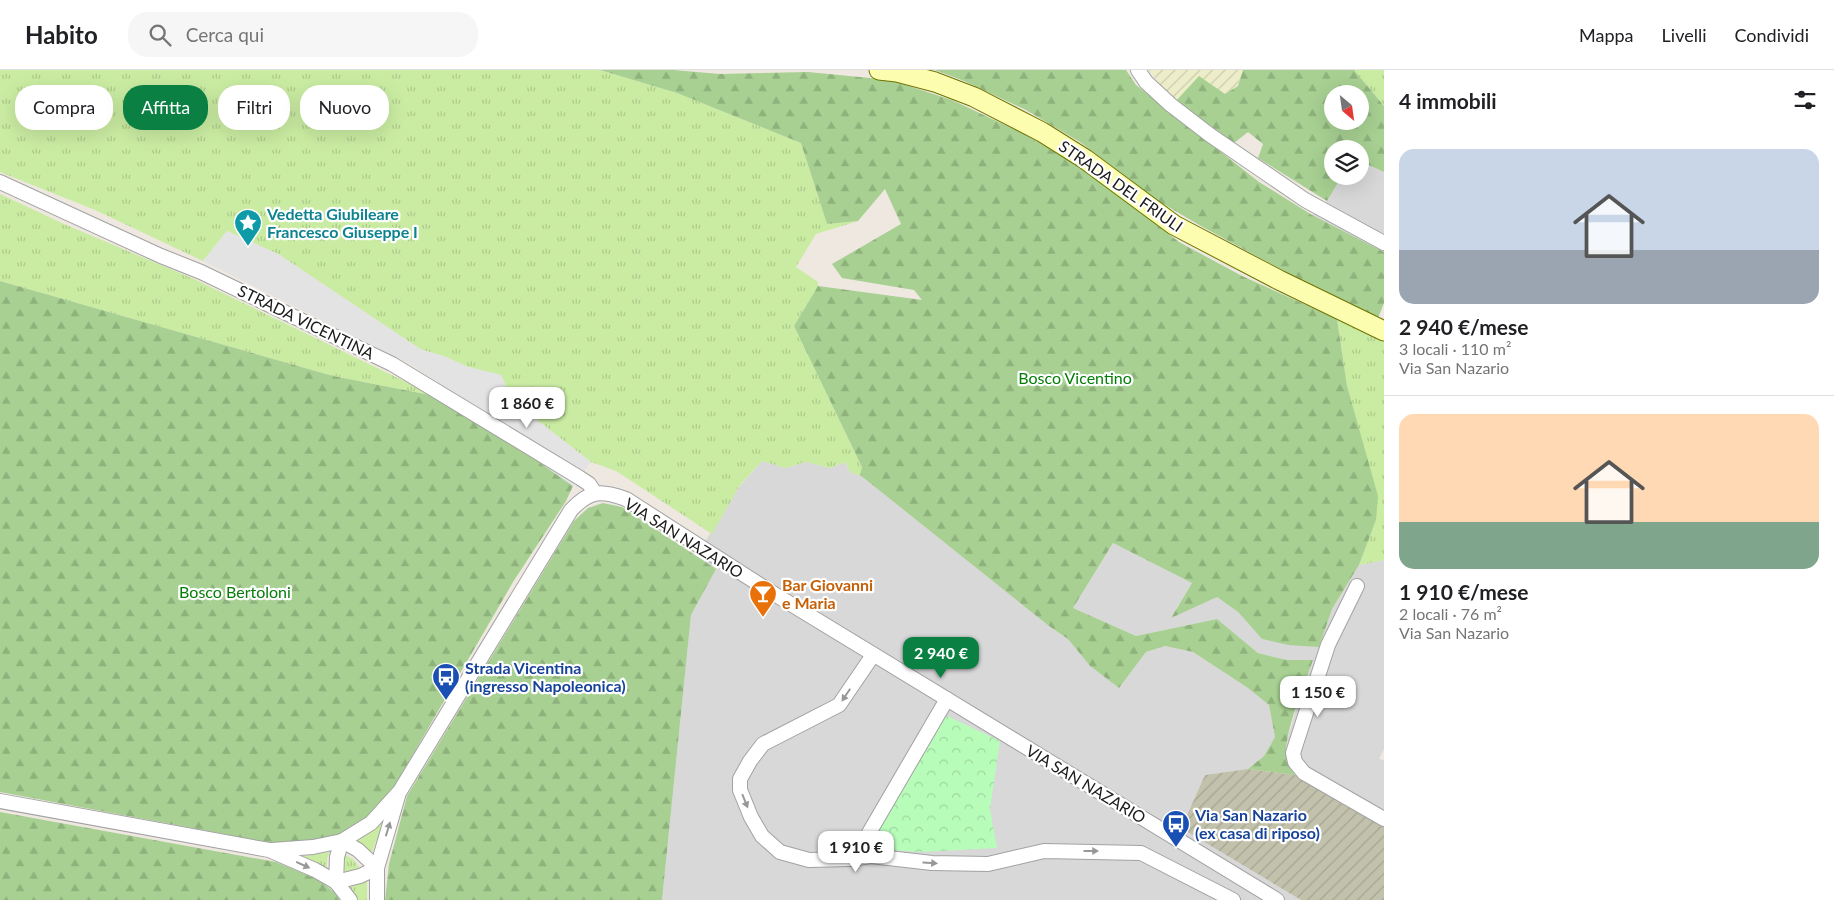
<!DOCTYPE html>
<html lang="it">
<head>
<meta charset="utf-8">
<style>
  body { margin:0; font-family:Lato,sans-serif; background:#f6f6f6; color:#202124; height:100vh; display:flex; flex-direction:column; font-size:19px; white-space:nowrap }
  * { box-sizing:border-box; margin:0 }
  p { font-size:16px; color:#757577 }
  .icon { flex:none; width:28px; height:28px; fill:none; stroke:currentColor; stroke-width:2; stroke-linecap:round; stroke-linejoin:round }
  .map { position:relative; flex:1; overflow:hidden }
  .drawer { display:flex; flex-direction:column; background:#fff; width:450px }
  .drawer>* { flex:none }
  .guide { position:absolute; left:15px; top:15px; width:475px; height:45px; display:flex; gap:10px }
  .needle { width:32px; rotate:151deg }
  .fabs { position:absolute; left:1324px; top:15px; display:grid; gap:10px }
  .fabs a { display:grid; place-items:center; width:45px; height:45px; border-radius:50%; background:#fff; box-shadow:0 5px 20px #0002; font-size:25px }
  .price { position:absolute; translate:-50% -42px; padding:0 11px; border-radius:10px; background:#fff; color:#222; font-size:16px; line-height:32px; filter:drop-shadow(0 1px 2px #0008) }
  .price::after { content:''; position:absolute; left:50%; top:30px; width:15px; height:11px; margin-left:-8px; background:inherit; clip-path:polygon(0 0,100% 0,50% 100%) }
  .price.selected { background:#0b8043; color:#fff }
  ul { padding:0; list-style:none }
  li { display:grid; align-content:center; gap:10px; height:265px; padding:0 15px }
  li+li { border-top:1px solid #e0e0e0 }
  li span { display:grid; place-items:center; height:155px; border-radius:15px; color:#555 }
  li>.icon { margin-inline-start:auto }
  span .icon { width:90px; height:90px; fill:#fffc; stroke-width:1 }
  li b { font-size:21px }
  h2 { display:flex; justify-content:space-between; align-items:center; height:60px; padding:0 15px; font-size:21px }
  .chip { padding:0 18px; border-radius:20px; background:#fff; box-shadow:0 5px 20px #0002; font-size:18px; line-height:45px }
  .chip.selected { background:#0b8043; color:#fff }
  header { display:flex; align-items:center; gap:30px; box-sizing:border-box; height:70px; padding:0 25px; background:#fff; border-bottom:1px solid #e0e0e0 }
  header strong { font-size:24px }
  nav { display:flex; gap:28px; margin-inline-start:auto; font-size:18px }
  .search { width:350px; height:45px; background:#f6f6f6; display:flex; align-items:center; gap:12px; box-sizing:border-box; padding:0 18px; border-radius:20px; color:#757577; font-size:19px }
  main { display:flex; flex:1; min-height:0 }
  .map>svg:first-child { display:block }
  .residential { fill:#d9d8d8 }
  .construction { fill:url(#construction-furrows) }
  .farmland { fill:url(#farmland-furrows) }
  .grass { fill:url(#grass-tufts) }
  .forest { fill:url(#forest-firs); fill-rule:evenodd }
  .park { fill:url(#park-crowns) }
  .parking { fill:#e3e3e3 }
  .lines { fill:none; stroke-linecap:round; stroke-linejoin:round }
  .street-casing { stroke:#a2a2a2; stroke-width:16 }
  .secondary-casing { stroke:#6e7500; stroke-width:21 }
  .street { stroke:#fff; stroke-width:14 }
  .secondary { stroke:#fdfdaf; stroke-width:19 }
  .oneway { fill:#989898 }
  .labels { text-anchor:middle; stroke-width:4.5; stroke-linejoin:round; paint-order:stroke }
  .street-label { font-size:16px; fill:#1b1b1b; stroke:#fff }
  .culture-label { font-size:16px; font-weight:bold; fill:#0d838f; stroke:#fff; text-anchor:start }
  .park-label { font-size:16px; fill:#057e09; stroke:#fff }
  .food-label { font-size:16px; font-weight:bold; fill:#c56008; stroke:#fff; text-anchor:start }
  .transit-label { font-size:16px; font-weight:bold; fill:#164399; stroke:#fff; text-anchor:start }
</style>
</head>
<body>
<header>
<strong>Habito</strong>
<div class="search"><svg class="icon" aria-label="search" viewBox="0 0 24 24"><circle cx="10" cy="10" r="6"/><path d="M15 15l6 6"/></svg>Cerca qui</div>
<nav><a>Mappa</a><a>Livelli</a><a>Condividi</a></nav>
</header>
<main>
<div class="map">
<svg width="1384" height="830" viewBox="0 0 1384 830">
  <defs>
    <pattern id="construction-furrows" width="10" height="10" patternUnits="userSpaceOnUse" patternTransform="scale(1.25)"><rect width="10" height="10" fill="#c2c1ab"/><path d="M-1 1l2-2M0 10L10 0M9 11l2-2" fill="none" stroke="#a6a593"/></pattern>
    <pattern id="farmland-furrows" width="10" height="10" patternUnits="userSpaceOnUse" patternTransform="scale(1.25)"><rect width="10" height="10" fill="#edeec9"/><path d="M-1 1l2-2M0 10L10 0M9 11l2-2" fill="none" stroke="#cbccac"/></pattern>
    <pattern id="grass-tufts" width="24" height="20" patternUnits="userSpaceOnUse" patternTransform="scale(1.25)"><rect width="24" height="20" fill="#caeca2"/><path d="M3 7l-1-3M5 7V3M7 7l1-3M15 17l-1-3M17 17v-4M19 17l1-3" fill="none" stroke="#adca8b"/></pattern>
    <pattern id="forest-firs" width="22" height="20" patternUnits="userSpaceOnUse" patternTransform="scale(1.25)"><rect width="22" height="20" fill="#a7d092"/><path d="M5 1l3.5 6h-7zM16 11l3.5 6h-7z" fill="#8fb27d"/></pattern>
    <pattern id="park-crowns" width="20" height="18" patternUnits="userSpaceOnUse" patternTransform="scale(1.25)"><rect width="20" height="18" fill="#b8fcba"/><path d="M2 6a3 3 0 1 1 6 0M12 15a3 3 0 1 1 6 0" fill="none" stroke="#9ed79f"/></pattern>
  </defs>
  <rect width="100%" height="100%" fill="#eee8e0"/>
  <g class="residential">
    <polygon points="1360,91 1384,102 1384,182 1312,145 1327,131 1342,106 1360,106"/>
    <polygon points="762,391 785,398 806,392 830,398 845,392 851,403 860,405 1049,556 1068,569 1090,596 1119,618 1146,582 1165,576 1193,582 1248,618 1269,635 1275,667 1264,686 1248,699 1205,705 1181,757 1301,830 662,830 691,545 716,499 696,486 739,417"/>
    <polygon points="1113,473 1192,513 1171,547 1217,527 1238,542 1262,569 1319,577 1332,539 1359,495 1384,490 1384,679 1379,689 1384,690 1384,757 1342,734 1295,705 1286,690 1287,670 1299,629 1313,591 1287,590 1258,583 1217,549 1136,566 1073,538"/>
  </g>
  <polygon class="construction" points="1248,699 1295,705 1342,734 1384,757 1384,830 1301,830 1181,758 1205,705"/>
  <polygon class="farmland" points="1149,0 1243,0 1238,16 1225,24 1174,33"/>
  <g class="grass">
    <polygon points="0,0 600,0 677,23 801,73 827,154 858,151 816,164 796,197 818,212 818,216 794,256 862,397 860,405 851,403 845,392 830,398 806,392 785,398 762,391 740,415 712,464 616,401 591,392 533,347 514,335 501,305 468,297 446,287 420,279 278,184 227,161 203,191 95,140 0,102"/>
    <polygon points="1354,0 1384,0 1384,36"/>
    <polygon points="0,124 64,154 194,209 435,326 333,306 0,211"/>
    <polygon points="1337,249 1384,268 1384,490 1359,495 1376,450 1347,316"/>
    <polygon points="385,748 371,785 357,774 356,771"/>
    <polygon points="330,782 327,789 327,801 298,787"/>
    <polygon points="345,785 353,789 359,797 352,802 342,803"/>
    <polygon points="367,810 367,830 355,830 346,819"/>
  </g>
  <g class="forest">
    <path d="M 600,0 L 673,0 L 720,4 L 808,2 L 890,10 L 952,30 L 1026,65 L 1094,106 L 1179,172 L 1242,206 L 1337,249 L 1347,316 L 1378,426 L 1376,450 L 1359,495 L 1332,539 L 1319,577 L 1288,575 L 1262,569 L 1238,542 L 1217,527 L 1171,548 L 1192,513 L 1113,473 L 1073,538 L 1136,566 L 1217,549 L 1258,583 L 1287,590 L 1313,590 C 1304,617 1284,661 1286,688 C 1286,694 1292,700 1295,705 L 1248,699 L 1264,686 L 1275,667 L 1269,635 L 1248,618 L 1193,582 L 1165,576 L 1146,582 L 1119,618 L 1090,596 L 1068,569 L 1049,556 L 860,405 L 862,397 L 794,256 L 818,216 L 922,230 L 914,220 L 842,208 L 832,194 L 901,154 L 885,119 L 858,151 L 827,154 L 801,73 L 677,23 Z"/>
    <polygon points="935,0 1126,0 1136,15 1259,112 1312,145 1384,182 1384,233 1378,248 1339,231 1201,156 1160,132 1080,72 1026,40 964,11"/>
    <path d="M 1243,0 L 1354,0 L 1384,36 L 1384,102 L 1360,91 L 1360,79 L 1332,79 L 1332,106 L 1342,106 L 1327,131 L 1258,88 L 1263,74 L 1248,62 L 1234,73 L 1174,33 L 1199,6 L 1225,24 L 1238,16 ZM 1332,24 L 1360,24 L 1360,51 L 1332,51 Z"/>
    <polygon points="0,211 333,306 435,326 502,366 573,416 566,431 513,512 394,717 365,749 338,766 282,775 0,722"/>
    <polygon points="603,433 622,437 716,499 691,545 662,830 385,830 389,794 407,726 574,451 588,438"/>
    <polygon points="0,742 276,792 319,810 334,822 340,830 0,830"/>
  </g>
  <polygon class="park" points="943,644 1000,671 990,739 997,778 920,782 875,779 871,775 873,766"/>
  <polygon class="parking" points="227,161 278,184 420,279 446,287 468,297 501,305 514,335 533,347 591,392 573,416 502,366 435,326 443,315 410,294 203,191"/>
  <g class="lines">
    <defs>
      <g id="street">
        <polyline points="1138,0 1146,12 1171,35 1210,65 1305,130 1384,173"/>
        <polyline points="0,112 161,186 201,202 392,294 580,408 589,414 595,423"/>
        <polyline points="1357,516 1328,575 1293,683 1295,692 1304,703 1384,749"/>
        <polyline points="873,585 839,635 763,674 750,691 740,709 740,720 751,747 762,766 780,782 809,790 850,789 871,786 932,793 988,794 1044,781 1141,783 1233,830"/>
        <polyline points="0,731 269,780 315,800 336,812"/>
        <polyline points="342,771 358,780 377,798"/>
        <polyline points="272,780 313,777 342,771"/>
        <polyline points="871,786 864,782 866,768 947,629"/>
        <polyline points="336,812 360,806 377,798"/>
        <path d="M 350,830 L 336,812 L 337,787 L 342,771 L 371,753 L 400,721 L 571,440 C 590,420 601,420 626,429 L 771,522 L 1277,830"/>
        <polyline points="377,830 377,798 398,726"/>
      </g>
      <polyline id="secondary" points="879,0 897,2 935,12 974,27 1042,62 1085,89 1174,155 1279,210 1384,261"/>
    </defs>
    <use href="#street" class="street-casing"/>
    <use href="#secondary" class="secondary-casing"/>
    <use href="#street" class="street"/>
    <use href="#secondary" class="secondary"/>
  </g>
  <defs><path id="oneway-solid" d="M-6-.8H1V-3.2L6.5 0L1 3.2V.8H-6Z" transform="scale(1.25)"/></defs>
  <g class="oneway">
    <use href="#oneway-solid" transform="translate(846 625) rotate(124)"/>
    <use href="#oneway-solid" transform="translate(745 731) rotate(68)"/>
    <use href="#oneway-solid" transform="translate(388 759) rotate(-73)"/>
    <use href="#oneway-solid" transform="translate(1091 781)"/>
    <use href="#oneway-solid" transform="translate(930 793) rotate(4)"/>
    <use href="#oneway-solid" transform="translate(303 795) rotate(24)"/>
  </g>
  <defs>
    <symbol id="sight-pin" viewBox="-11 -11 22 30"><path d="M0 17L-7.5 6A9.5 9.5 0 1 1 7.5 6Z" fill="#0f9aa8" stroke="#fff"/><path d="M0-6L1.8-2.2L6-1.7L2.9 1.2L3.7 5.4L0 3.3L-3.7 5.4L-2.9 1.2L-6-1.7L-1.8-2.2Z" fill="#fff"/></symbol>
    <symbol id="bar-pin" viewBox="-11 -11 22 30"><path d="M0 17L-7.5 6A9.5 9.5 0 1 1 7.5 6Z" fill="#e8710a" stroke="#fff"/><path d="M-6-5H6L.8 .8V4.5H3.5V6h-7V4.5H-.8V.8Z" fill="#fff"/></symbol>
    <symbol id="bus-pin" viewBox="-11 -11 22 30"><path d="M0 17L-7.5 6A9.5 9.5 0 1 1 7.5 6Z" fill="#1a4fb4" stroke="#fff"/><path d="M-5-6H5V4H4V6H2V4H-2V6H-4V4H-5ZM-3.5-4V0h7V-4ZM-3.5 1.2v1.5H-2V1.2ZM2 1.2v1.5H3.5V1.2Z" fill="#fff"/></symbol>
  </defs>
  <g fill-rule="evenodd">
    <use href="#sight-pin" x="232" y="137" width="32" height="43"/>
    <use href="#bar-pin" x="747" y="508" width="32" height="43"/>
    <use href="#bus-pin" x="430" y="591" width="32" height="43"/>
    <use href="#bus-pin" x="1160" y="738" width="32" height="43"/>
  </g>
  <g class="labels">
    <g class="street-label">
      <text transform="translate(1121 116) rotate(35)" y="6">STRADA DEL FRIULI</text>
      <text transform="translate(306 252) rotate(26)" y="6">STRADA VICENTINA</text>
      <text transform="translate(684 468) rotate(32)" y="6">VIA SAN NAZARIO</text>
      <text transform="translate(1086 714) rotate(31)" y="6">VIA SAN NAZARIO</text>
    </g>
    <g class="culture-label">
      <text x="267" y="150">Vedetta Giubileare<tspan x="267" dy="18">Francesco Giuseppe I</tspan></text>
    </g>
    <g class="park-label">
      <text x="1075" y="314">Bosco Vicentino</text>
      <text x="235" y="528">Bosco Bertoloni</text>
    </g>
    <g class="food-label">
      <text x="782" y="521">Bar Giovanni<tspan x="782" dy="18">e Maria</tspan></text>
    </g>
    <g class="transit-label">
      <text x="465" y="604">Strada Vicentina<tspan x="465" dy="18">(ingresso Napoleonica)</tspan></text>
      <text x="1195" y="751">Via San Nazario<tspan x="1195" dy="18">(ex casa di riposo)</tspan></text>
    </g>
  </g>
</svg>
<div class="fabs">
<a><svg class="needle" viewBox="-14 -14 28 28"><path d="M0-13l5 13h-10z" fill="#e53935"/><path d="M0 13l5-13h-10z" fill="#757577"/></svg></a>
<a><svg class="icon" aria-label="layers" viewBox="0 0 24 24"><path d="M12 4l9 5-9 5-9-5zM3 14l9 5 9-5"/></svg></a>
</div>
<b class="price" style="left:527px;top:359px">1 860 €</b>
<b class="price selected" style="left:941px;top:609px">2 940 €</b>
<b class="price" style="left:1318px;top:648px">1 150 €</b>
<b class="price" style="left:856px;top:803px">1 910 €</b>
<div class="guide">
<a class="chip">Compra</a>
<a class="chip selected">Affitta</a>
<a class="chip">Filtri</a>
<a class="chip">Nuovo</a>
</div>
</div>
<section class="drawer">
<h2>4 immobili<svg class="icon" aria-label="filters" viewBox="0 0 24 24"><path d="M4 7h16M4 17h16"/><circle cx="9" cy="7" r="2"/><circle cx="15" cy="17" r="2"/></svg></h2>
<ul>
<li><span style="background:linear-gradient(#c9d6e8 65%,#9aa5b1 0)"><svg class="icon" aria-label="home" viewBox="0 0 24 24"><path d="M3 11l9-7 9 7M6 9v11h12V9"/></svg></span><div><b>2 940 €/mese</b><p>3 locali · 110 m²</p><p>Via San Nazario</p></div></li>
<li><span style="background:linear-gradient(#ffd9b3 70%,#7fa58c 0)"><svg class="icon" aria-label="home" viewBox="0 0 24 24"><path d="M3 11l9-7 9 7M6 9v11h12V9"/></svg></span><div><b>1 910 €/mese</b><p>2 locali · 76 m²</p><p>Via San Nazario</p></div></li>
</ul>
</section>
</main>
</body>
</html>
